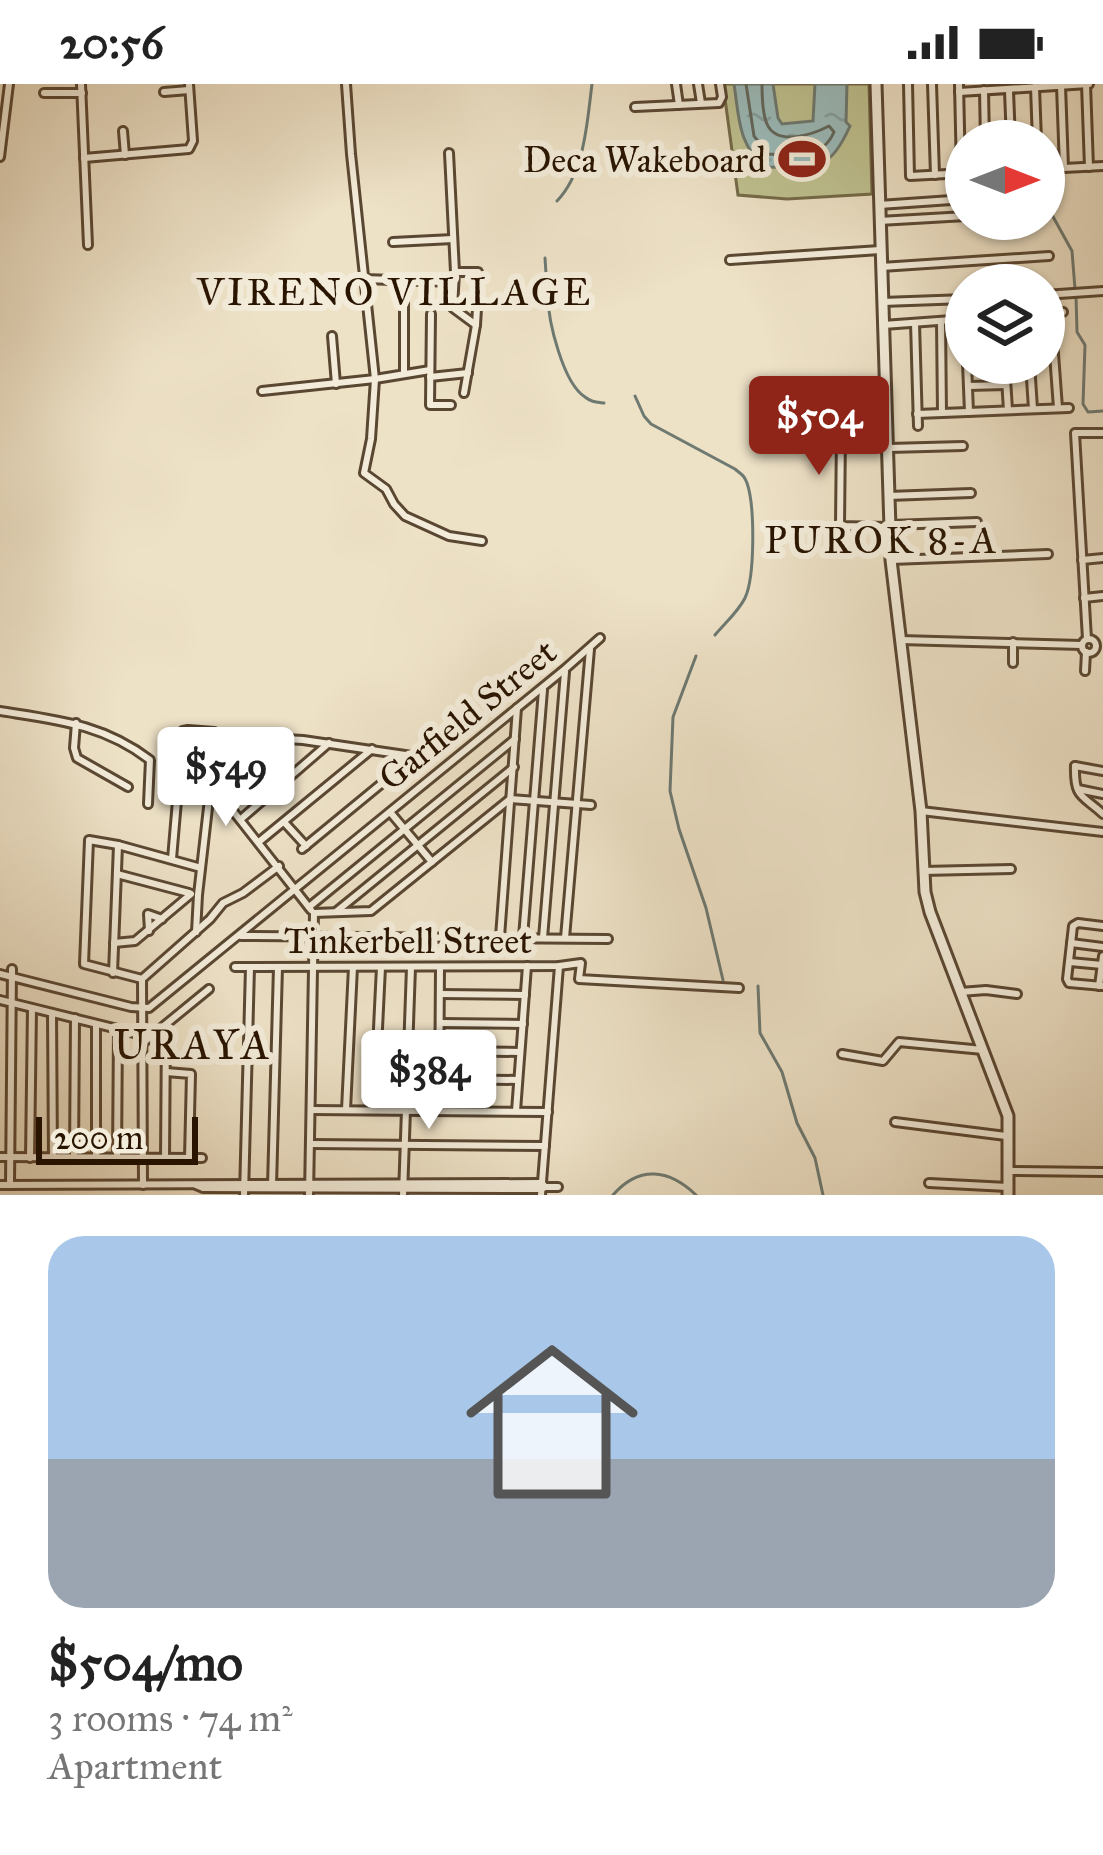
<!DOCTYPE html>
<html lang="en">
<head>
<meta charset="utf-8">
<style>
  body { margin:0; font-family:"IM FELL Great Primer",serif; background:#f6f6f6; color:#222; height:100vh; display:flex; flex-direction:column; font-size:45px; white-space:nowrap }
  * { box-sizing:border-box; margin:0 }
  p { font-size:39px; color:#767676 }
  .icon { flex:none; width:66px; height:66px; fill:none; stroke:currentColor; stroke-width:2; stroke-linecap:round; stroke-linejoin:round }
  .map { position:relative; height:1111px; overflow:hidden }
  .side { display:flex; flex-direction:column; background:#fff; flex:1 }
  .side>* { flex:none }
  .needle { width:78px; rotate:90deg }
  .tools { position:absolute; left:945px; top:36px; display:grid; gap:24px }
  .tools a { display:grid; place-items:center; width:120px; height:120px; border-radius:50%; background:#fff; box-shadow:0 3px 9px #0004; font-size:60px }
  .scale { position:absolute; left:36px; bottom:30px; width:162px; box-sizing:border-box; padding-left:12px; border:6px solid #291400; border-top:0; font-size:33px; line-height:42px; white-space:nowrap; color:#291400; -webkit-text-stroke:9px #f3ecda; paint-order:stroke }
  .price { position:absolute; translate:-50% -102px; padding:0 27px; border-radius:12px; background:#fff; color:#222; font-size:39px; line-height:78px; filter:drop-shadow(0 3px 6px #0008) }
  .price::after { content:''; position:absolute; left:50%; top:72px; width:36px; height:27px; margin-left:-18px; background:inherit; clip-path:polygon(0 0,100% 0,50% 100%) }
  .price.selected { background:#8f2418; color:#fff }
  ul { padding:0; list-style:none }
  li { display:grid; align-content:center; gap:24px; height:636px; padding:0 48px }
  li+li { border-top:3px solid #e0e0e0 }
  li span { display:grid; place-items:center; height:372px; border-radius:36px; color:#555 }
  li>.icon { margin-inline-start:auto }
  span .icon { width:216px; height:216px; fill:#fffc; stroke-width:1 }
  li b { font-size:51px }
  .status { display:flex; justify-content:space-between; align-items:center; height:84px; padding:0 60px; background:#fff; direction:ltr }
  .status svg { height:33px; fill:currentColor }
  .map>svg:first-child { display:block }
  .pitch { fill:#bfc190; stroke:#746a48; stroke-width:3 }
  .water { fill:url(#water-ripples); stroke:#6d7971; stroke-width:3 }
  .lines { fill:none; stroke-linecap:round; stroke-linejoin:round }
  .shore { stroke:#62685e; stroke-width:3 }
  .stream { stroke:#6d7971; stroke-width:3 }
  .minor-casing { stroke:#5a4732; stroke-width:12 }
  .tertiary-casing { stroke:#5a4732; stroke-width:15 }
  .minor { stroke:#f3ecda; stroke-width:6 }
  .tertiary { stroke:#f3ecda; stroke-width:9 }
  .labels { text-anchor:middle; stroke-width:12; stroke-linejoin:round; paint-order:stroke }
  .poi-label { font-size:36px; fill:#291400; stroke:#f3ecda; text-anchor:end }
  .street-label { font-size:36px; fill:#291400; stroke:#f3ecda }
  .neighbourhood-label { font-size:39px; letter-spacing:3px; fill:#291400; stroke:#f3ecda }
  .quarter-label { font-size:42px; letter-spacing:3px; fill:#291400; stroke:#f3ecda }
</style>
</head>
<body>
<div class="status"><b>20:56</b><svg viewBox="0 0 49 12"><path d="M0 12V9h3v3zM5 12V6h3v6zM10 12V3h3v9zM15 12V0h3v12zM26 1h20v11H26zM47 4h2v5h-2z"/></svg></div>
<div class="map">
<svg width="1103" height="1111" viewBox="0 0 1103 1111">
  <defs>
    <pattern id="water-ripples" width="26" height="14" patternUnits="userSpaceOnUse" patternTransform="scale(3)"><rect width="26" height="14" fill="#9bbcbc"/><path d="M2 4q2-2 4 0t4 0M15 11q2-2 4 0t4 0" fill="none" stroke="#86a1a0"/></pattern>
  </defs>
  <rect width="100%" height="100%" fill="#ede1c6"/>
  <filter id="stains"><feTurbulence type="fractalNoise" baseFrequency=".00167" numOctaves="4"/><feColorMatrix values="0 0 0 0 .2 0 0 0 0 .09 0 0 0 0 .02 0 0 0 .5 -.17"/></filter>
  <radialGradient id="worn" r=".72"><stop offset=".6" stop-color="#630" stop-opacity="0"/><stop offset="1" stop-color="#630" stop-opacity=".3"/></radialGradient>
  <polygon class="pitch" points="723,0 869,0 872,110 787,115 738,111"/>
  <path class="water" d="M 734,0 L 773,0 L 778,34 L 782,40 L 813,37 L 815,0 L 847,0 L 846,38 L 850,42 C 828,91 815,83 766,83 C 738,62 739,33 734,0 Z"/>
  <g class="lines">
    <path class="shore" d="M 746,0 L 754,52 L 768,70 C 794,72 822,76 834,48 L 829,42 C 814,50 777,63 767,40 C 762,29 762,12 762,0"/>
    <g class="stream">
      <polyline points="1049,111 1051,129 1072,167 1075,205"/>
      <path d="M 557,117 C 585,88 587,38 592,0"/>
      <polyline points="545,174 547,205"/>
      <path d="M 548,212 C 548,237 563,299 585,313 C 591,318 596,318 604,319"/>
      <polyline points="1076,212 1077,248 1085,261 1083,320 1088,328 1103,327"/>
      <path d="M 635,312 L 644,332 L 651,340 L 735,385 C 742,391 744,391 747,399 C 755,422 755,493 745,514 C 738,528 725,539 715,551"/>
      <polyline points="696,572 673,633 670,707 679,745 706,824 723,896"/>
      <polyline points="758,902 760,949 782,988 797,1039 815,1074 823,1111"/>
      <path d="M 613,1111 C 639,1081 669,1085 696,1111"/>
    </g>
    <defs>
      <g id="minor">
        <polyline points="81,0 88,161"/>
        <polyline points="346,0 351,70 375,295 371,355 364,389 386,405 394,420 405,432 449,452 482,457"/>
        <polyline points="676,0 679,21"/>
        <polyline points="698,0 701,19"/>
        <polyline points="908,0 910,92 966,89"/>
        <polyline points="932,0 935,91"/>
        <polyline points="959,0 961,89"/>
        <polyline points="1086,0 1089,83"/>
        <polyline points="1061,2 1064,84"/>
        <polyline points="1035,3 1037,57"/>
        <polyline points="984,6 985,57"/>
        <polyline points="1009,7 1011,57"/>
        <polyline points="164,8 189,6"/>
        <polyline points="959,8 1089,0"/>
        <polyline points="44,9 82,9"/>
        <polyline points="635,23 719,19 722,13 720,0"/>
        <polyline points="123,47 125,71"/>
        <polyline points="449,69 455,188 453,224 476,241"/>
        <polyline points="0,73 9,0"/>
        <polyline points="84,74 189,65 193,57 189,0"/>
        <polyline points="1044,85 1103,82"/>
        <polyline points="879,121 966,115"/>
        <polyline points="879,137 966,132"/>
        <polyline points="393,158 453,155"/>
        <polyline points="730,176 880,166"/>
        <polyline points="881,183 1049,172"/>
        <polyline points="455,188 478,188"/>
        <polyline points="363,195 454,198"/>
        <polyline points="1044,211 1103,207"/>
        <polyline points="882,218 966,215"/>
        <polyline points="1051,229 1058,324"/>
        <polyline points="431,230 430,321 451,321"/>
        <polyline points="1044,230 1063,228"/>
        <polyline points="941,237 942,329"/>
        <polyline points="915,239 918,342"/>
        <polyline points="883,241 966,235"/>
        <polyline points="332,252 336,300"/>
        <polyline points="967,279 969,328"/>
        <polyline points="1005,279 1008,326"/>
        <polyline points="1030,279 1033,325"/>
        <polyline points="404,289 404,196"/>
        <polyline points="430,293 468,289"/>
        <polyline points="968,302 1006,301"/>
        <polyline points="262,307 375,295 430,286"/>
        <polyline points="464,309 476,241 478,208"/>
        <polyline points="917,330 1069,324"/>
        <polyline points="827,348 886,345"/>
        <polyline points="841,348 840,442 889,443"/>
        <polyline points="889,364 963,362"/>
        <polyline points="888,412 971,409"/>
        <polyline points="891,441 977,438"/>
        <polyline points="891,476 1048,470"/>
        <polyline points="1082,476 1103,474"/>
        <polyline points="1084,514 1103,512"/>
        <polyline points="1087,555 1075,349 1103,349"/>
        <circle cx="1089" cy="562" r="7"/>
        <polyline points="900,556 1082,561"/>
        <polyline points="1013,579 1013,558"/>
        <polyline points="1085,587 1086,568"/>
        <path d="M 0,627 C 57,636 103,640 150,676 L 148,720"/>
        <polyline points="76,639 74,664 77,674 128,703"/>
        <polyline points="277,654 278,673"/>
        <path d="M 1075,682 C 1074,715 1083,711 1103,730"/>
        <polyline points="1075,682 1103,687"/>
        <polyline points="1078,705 1103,710"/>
        <polyline points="209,706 222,713 311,826"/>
        <polyline points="265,714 247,693 248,657 251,653 303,656 412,672"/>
        <polyline points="921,727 1103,748"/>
        <polyline points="390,728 432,778"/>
        <polyline points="241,735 329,659"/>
        <polyline points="284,738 306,762"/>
        <polyline points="260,757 372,665"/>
        <polyline points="302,765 426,663"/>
        <polyline points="172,775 183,647 188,646 214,648 216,654 198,811 196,848"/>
        <polyline points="923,787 1011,785"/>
        <polyline points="117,790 189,809"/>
        <polyline points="309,823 515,655"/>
        <polyline points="337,827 514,683"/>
        <polyline points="314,829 371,827 510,715 591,721"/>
        <polyline points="1103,842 1078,839 1073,842 1067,895 1069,899 1103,902"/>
        <polyline points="149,847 148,830 162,835"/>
        <polyline points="241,852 608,855"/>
        <polyline points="500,853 517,624"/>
        <polyline points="523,853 543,606"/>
        <polyline points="543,854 565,588"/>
        <polyline points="565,854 590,565"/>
        <polyline points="114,859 135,857 191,810"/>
        <polyline points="1071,859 1103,863"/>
        <polyline points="1070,878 1102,881"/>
        <polyline points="235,883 559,882 581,879 579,895 739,904"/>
        <polyline points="113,889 118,761"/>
        <polyline points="0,890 131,923 149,924 565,585 600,554"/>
        <polyline points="142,895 84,880 89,756 118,761 201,784"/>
        <polyline points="142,895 143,1101"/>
        <polyline points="142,895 210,835 223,819 243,809 279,782"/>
        <polyline points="1099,902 1103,872"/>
        <polyline points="960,908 986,906 1017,910"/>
        <polyline points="440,910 525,911"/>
        <polyline points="0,916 142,951"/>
        <polyline points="52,929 53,1074"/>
        <polyline points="440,939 523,940"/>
        <polyline points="143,959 209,905"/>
        <polyline points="440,967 520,968"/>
        <polyline points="842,970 883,977 899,958 983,966"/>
        <polyline points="166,988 191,990 189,1074"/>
        <polyline points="439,995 518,996"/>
        <polyline points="311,1026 548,1028"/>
        <polyline points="346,1026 353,883"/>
        <polyline points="374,1026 381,883"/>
        <polyline points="439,1027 440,883"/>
        <polyline points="516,1027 527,882"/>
        <polyline points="895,1038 1006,1052"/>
        <polyline points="310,1060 545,1062"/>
        <polyline points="0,1073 202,1074"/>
        <polyline points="30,1074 32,924"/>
        <polyline points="74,1074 75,934"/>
        <polyline points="96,1074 96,940"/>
        <polyline points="117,1074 118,945"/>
        <polyline points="165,1074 166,941"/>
        <polyline points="1009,1087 1103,1088"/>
        <polyline points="929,1099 1008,1103"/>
        <polyline points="0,1101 542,1099 545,1103"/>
        <polyline points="10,1101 12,885"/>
        <polyline points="196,1101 203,1104 541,1105 545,1103 558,1103"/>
        <polyline points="272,1102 278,883"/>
        <polyline points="244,1111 250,883"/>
        <polyline points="309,1111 314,829"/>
        <polyline points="403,1111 411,883"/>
        <polyline points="541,1111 559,882"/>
      </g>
      <polyline id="tertiary" points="876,0 891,476 921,727 925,808 930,828 1008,1032 1008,1111"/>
    </defs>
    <use href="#minor" class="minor-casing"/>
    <use href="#tertiary" class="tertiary-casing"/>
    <use href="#minor" class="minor"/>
    <use href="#tertiary" class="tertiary"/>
  </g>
  <defs>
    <symbol id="stadium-bare" viewBox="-9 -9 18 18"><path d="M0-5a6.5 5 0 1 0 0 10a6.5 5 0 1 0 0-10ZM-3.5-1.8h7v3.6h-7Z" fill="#8f2418" stroke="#f3ecda" stroke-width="2.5" paint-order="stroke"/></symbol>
  </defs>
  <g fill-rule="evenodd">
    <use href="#stadium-bare" x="769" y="42" width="66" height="66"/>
  </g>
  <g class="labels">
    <g class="poi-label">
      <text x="766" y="88">Deca Wakeboard</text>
    </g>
    <g class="street-label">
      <text transform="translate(467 630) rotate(-39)" y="13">Garfield Street</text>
      <text x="408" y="869">Tinkerbell Street</text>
    </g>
    <g class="neighbourhood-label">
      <text x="395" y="221">VIRENO VILLAGE</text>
      <text x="882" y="469">PUROK 8-A</text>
    </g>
    <g class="quarter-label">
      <text x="193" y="975">URAYA</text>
    </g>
  </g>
  <rect width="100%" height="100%" filter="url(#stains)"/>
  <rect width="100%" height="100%" fill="url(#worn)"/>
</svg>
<div class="tools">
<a><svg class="needle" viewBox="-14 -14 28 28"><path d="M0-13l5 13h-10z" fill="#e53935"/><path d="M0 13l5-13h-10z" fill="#767676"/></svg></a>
<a><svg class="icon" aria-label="layers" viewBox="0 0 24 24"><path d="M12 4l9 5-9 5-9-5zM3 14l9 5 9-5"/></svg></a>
</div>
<div class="scale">200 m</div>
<b class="price selected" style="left:819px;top:394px">$504</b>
<b class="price" style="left:226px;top:745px">$549</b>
<b class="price" style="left:429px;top:1048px">$384</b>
</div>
<section class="side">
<ul>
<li><span style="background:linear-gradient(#a9c7e8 60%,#9aa5b1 0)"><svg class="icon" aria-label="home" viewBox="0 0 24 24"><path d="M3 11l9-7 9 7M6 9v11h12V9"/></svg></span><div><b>$504/mo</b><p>3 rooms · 74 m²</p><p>Apartment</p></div></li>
</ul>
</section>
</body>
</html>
